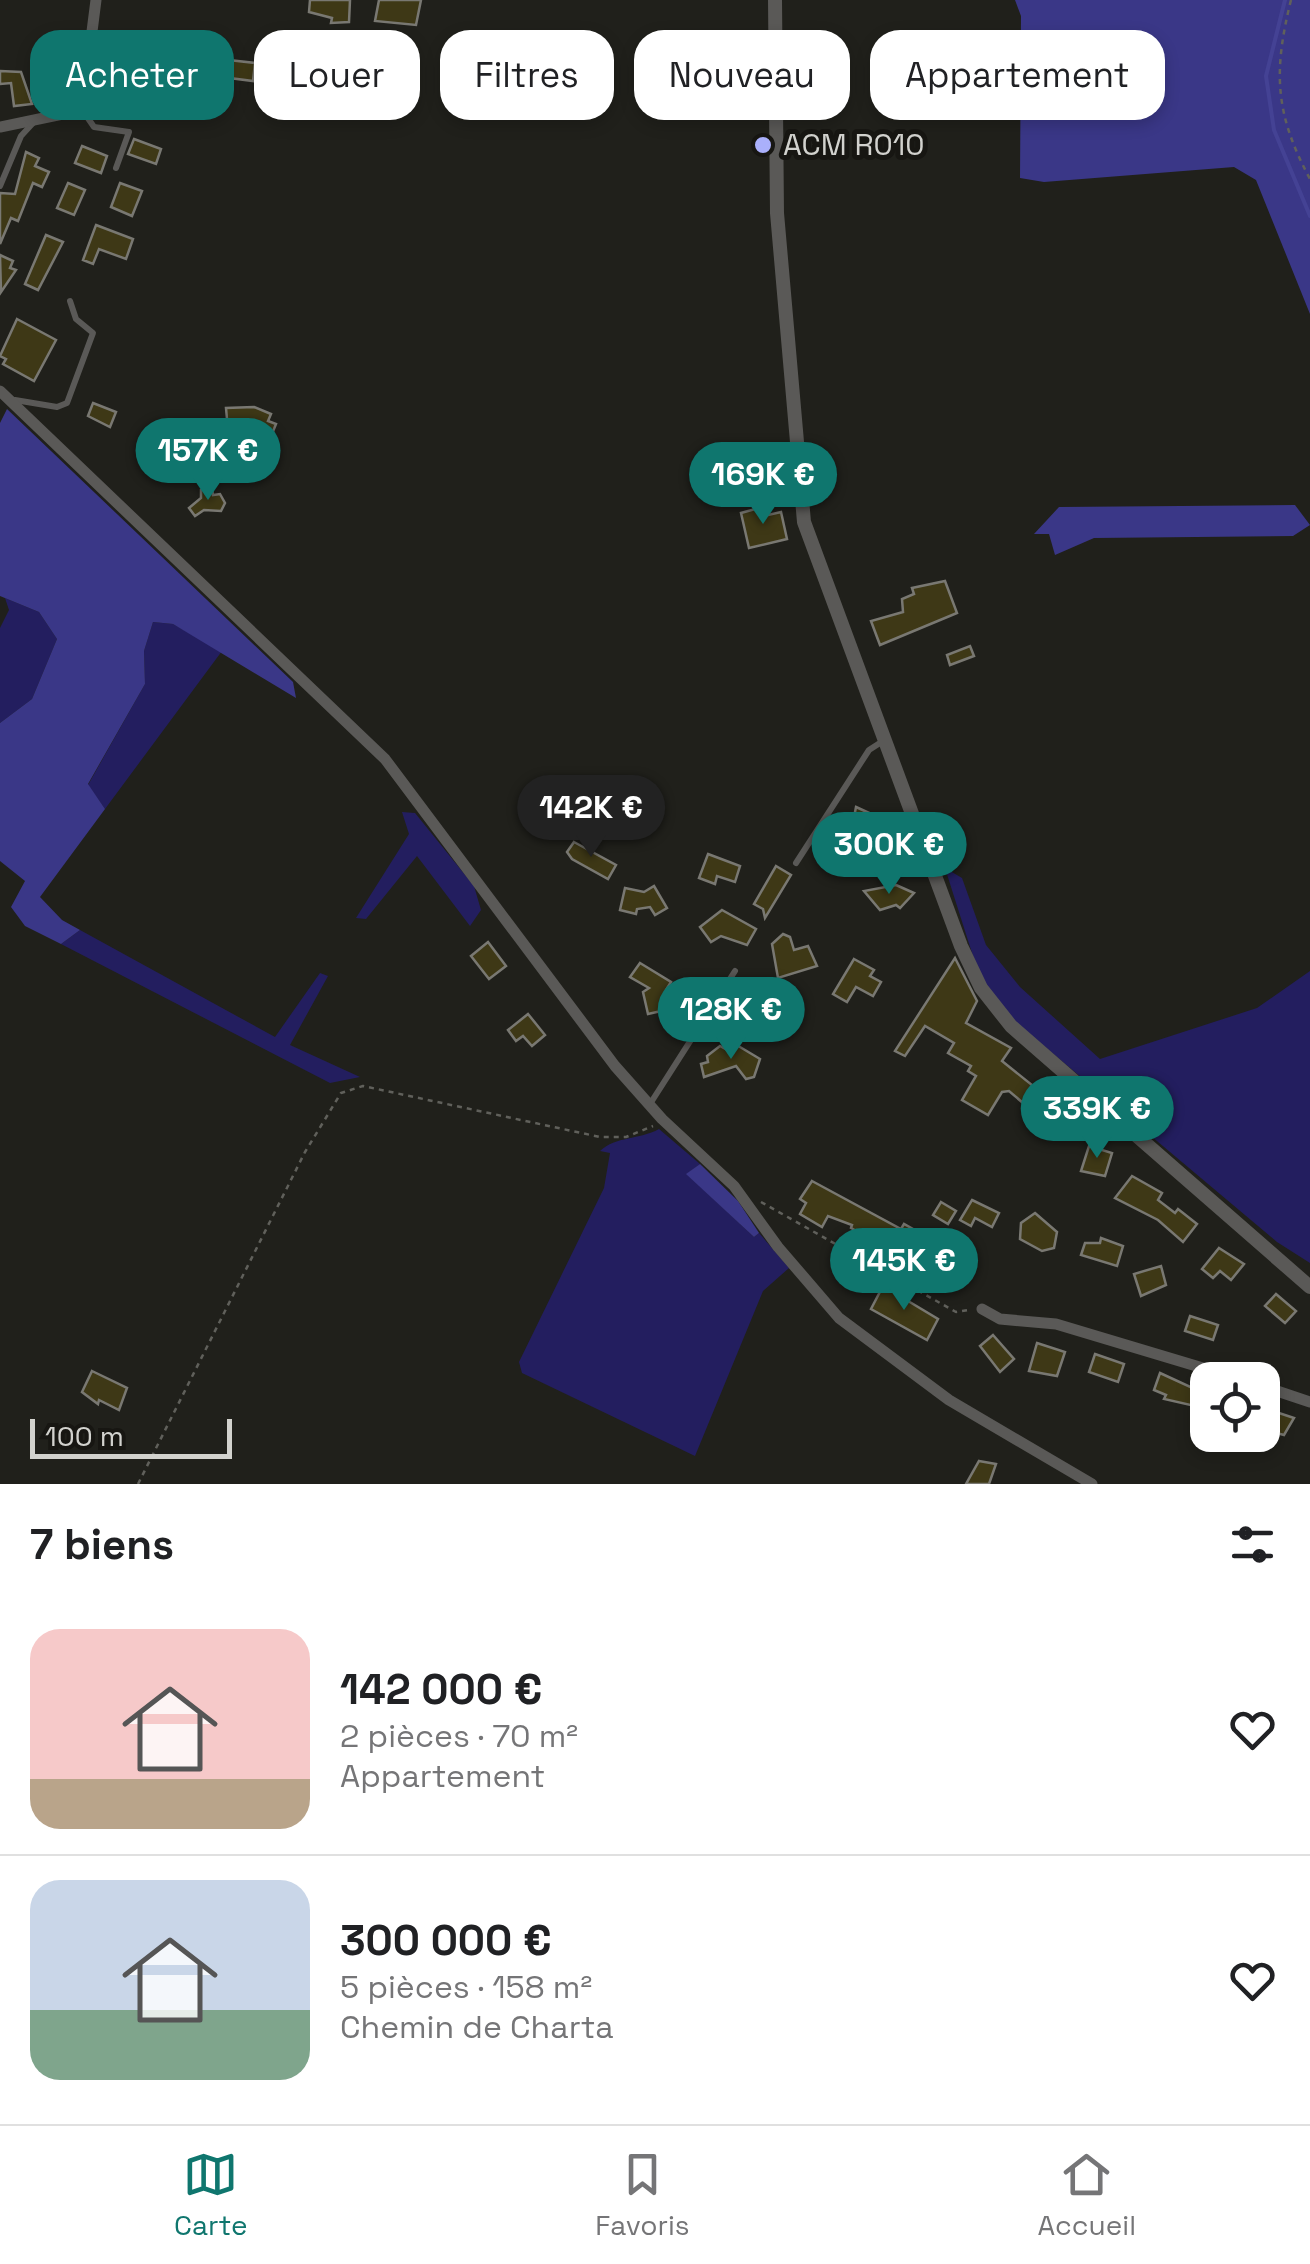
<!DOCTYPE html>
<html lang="fr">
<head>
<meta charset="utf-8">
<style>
  body { margin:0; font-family:"Space Grotesk",sans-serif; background:#f2f2f2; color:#202124; height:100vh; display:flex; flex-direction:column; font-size:38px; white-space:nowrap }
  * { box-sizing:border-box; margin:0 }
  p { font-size:32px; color:#757577 }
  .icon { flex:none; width:55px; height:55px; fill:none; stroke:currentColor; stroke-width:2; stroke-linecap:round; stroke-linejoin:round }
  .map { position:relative; height:1484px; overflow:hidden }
  .sheet { display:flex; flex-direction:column; background:#fff; flex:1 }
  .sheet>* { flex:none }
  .banner { position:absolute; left:30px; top:30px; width:1250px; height:90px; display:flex; gap:20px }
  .controls { position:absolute; left:1190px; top:1362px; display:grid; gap:20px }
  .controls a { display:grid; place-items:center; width:90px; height:90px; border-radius:20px; background:#fff; box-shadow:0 5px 15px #0003; font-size:50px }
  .scale { position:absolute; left:30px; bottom:25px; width:202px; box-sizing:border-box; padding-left:10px; border:5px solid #d2d2ce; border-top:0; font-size:28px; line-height:35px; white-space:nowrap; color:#d2d2ce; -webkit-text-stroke:8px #171612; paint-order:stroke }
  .price { position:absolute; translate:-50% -85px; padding:0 22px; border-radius:35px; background:#0f766e; color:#fff; font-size:32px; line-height:65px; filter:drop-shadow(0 2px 5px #0008) }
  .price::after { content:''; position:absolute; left:50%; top:60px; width:30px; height:22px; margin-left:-15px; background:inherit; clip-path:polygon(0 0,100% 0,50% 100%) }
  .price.current { background:#222; color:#fff }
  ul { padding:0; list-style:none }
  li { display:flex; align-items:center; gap:30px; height:250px; padding:0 30px }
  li+li { border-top:2px solid #e0e0e0 }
  li span { display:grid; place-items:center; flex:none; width:280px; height:200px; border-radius:30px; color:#555 }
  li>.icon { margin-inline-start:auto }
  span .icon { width:120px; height:120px; fill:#fffc; stroke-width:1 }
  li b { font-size:42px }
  h2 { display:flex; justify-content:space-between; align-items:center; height:120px; padding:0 30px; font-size:42px }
  .tag { padding:0 35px; border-radius:30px; background:#fff; box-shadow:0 5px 15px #0003; font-size:35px; line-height:90px }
  .tag.current { background:#0f766e; color:#fff }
  .tabs { display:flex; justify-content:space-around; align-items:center; height:140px; border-top:2px solid #e0e0e0; background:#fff; font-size:28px; color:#757577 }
  .tabs a { display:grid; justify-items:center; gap:5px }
  .tabs .current { color:#0f766e }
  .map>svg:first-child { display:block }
  .green { fill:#231e5f }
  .forest { fill:#3a3787 }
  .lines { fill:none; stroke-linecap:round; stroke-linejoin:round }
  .stream { stroke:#444294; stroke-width:4 }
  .building { fill:#3e3816; stroke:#797872; stroke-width:2.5 }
  .path { stroke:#60605b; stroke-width:2.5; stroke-dasharray:5 5; stroke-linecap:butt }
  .service { stroke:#5a5957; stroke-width:6 }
  .minor { stroke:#5a5957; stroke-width:11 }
  .tertiary { stroke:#5a5957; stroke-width:14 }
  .poi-dot { fill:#aab0fb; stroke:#171612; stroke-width:4 }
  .labels { text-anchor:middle; stroke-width:10; stroke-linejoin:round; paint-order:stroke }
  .poi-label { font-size:30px; fill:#d2d2ce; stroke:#171612; text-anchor:start }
</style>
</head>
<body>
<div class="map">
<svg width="1310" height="1484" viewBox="0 0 1310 1484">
  <rect width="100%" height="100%" fill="#20201b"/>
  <g class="green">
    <polygon points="5,598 39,612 57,639 32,699 0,723 0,628 9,610"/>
    <polygon points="153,622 173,624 222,651 105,809 88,785 145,684 144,651"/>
    <polygon points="402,812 415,813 474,886 481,910 470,926 417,856 366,919 356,918 409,834"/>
    <polygon points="945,868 962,878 986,945 1020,987 1100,1059 1257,1008 1310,971 1310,1263 1277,1242 1006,1014 979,975"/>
    <polygon points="80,930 275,1037 320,973 328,976 290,1045 360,1077 330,1083 61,944"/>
    <path d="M 659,1129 L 700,1164 L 687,1174 L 754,1237 L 759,1233 L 789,1268 L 763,1291 L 695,1456 L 522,1373 L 519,1362 L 604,1188 L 610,1153 L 600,1151 C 616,1136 639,1140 659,1129 Z"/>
  </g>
  <g class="forest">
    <polygon points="1015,0 1310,0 1310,314 1256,180 1234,167 1044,182 1020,178 1021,16"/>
    <polygon points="7,409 293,682 296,698 173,624 153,622 144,651 145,684 88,784 105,809 40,897 62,920 80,930 61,944 25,926 11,907 25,881 0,861 0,723 32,699 57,639 39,612 0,596 0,423"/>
    <polygon points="1295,505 1310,525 1293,536 1094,538 1055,555 1049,534 1034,534 1059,507"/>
    <polygon points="700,1164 738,1201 759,1233 754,1237 686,1174"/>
  </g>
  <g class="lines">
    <polyline class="stream" points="1285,0 1266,76 1274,130 1310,216"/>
  </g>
  <g class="building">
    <polygon points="310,0 350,0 349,22 331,23 332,18 309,12"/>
    <polygon points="379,0 421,0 416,25 375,21"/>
    <polygon points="143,50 171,53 168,77 132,80 134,64 141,65"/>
    <polygon points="193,56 255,63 253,81 229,78 228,85 215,84 214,91 203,89 205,74 192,72"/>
    <polygon points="280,68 306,76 301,110 282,107 285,92 277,91"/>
    <polygon points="0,71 21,72 32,104 14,106 11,83 0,84"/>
    <polygon points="134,139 161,149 156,164 128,154"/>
    <polygon points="82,146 107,156 101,173 75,163"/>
    <polygon points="26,152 39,158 35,166 49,172 42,187 33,183 18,221 11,218 0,244 0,193 15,194"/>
    <polygon points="68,183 85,190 74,215 57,208"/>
    <polygon points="120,183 142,191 132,216 111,207"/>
    <polygon points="96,225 133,239 126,259 99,249 93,264 83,260"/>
    <polygon points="46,235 63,242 38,290 25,284"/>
    <polygon points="0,255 13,261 10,268 16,270 1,292"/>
    <polygon points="17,319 56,340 34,381 3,364 6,359 0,356"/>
    <polygon points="93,403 116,412 110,427 88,416"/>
    <polygon points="254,407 271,414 268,421 276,424 270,439 245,429 228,430 226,408"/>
    <polygon points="145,439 176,445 173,461 142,455"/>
    <polygon points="765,464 769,482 724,493 720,475"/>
    <polygon points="212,489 213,495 220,494 225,503 221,511 204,510 195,516 189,508 201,498 201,490"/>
    <polygon points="766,506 768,515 781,512 787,539 749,548 741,513"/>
    <polygon points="945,581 957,613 880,645 871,621 903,612 902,599 914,594 912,588"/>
    <polygon points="970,646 974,656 950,665 947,655"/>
    <polygon points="583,783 599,788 597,794 606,797 600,815 577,802"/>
    <polygon points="856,807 891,823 884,839 865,831 860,842 850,838"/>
    <polygon points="574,842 616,865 608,879 572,859 567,852"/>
    <polygon points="708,854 740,866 735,882 717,876 715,884 699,878"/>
    <polygon points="776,866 791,875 765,918 763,909 754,904"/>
    <polygon points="896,885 914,893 900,908 896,905 880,910 864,891"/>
    <polygon points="654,886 667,908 655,915 650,907 637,909 636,914 620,910 625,888 644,892"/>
    <polygon points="722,910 756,929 747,945 721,936 711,942 700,927"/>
    <polygon points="783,934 790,937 794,950 808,946 817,966 778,978 772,944"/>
    <polygon points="488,942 506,966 489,979 471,956"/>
    <polygon points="955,958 977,1001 966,1023 1011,1048 1002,1061 1058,1106 1044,1121 1009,1091 1002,1092 988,1115 962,1100 976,1076 968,1071 971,1066 948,1053 954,1043 925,1026 905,1056 895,1051"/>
    <polygon points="854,959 874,970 870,976 881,982 873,996 856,987 847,1002 833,994"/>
    <polygon points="640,963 671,982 666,990 670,1009 648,1014 643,992 649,988 630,977"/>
    <polygon points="528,1014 545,1035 532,1046 523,1036 516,1041 508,1030"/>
    <polygon points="735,1044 760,1059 754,1077 746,1079 736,1066 704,1077 701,1064 708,1062 707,1056 720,1046 731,1052"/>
    <polygon points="1089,1146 1112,1153 1105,1176 1081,1171"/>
    <polygon points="1132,1176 1162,1193 1158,1200 1175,1213 1178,1209 1197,1224 1183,1242 1158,1220 1115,1198"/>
    <polygon points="812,1181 901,1229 904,1224 936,1242 922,1267 851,1228 852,1225 828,1216 822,1227 800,1214 806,1203 800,1199"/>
    <polygon points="972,1200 999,1213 992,1227 975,1218 971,1226 960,1220"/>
    <polygon points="941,1202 956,1211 948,1224 933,1215"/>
    <polygon points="1035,1213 1057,1232 1054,1248 1042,1251 1020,1239 1021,1223"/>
    <polygon points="1101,1238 1123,1246 1117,1266 1081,1255 1085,1243 1100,1243"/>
    <polygon points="1219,1248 1244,1264 1231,1280 1220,1271 1213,1278 1202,1269"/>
    <polygon points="1161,1266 1166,1285 1141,1296 1134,1274"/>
    <polygon points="883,1286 938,1319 927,1340 871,1309"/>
    <polygon points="1276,1294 1296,1311 1285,1323 1265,1306"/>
    <polygon points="1190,1316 1218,1325 1213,1340 1185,1331"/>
    <polygon points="993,1335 1014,1359 1000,1372 980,1346"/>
    <polygon points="1037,1343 1065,1352 1057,1376 1029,1371"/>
    <polygon points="1095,1354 1124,1364 1118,1382 1089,1372"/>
    <polygon points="92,1371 127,1388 119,1410 99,1400 98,1404 82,1392"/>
    <polygon points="1160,1373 1208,1395 1208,1409 1164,1399 1166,1395 1154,1390"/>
    <polygon points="1262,1411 1276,1412 1294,1418 1284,1435 1262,1429"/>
    <polygon points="979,1461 996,1464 989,1484 966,1484"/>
  </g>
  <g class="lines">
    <g class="path">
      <path d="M 1291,0 C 1273,72 1275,114 1310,179"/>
      <polyline points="761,1202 956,1312 969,1310"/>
      <polyline points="138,1484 305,1152 341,1093 363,1086 600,1137 626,1137 653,1126"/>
    </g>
    <g class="service">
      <polyline points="83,111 94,127 129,132 116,168"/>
      <polyline points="0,186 21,136 33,123"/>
      <polyline points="15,400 57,407 67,403 93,333 76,319 70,301"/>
      <polyline points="796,863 869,750 883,741"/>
      <polyline points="650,1104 735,971"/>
    </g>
    <g class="minor">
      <polyline points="0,127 82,110 96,0"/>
      <polyline points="0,391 385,759 615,1066 662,1119 734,1186 778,1247 839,1318 949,1400 1092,1484"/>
      <polyline points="982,1309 1000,1319 1056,1324 1243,1380"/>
      <polyline points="1262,1386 1310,1402"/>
    </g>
    <polyline class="tertiary" points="775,0 777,213 804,522 961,946 981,988 1011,1026 1310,1287"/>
  </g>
  <circle class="poi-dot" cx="763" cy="145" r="10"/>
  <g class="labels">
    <g class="poi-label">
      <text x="783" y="155">ACM R010</text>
    </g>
  </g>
</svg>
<div class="controls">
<a><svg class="icon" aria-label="locate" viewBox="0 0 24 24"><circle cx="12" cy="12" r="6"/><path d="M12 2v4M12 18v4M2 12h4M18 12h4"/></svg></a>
</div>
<div class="scale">100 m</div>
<b class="price" style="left:208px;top:503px">157K €</b>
<b class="price" style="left:763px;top:527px">169K €</b>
<b class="price current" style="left:591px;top:860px">142K €</b>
<b class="price" style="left:889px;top:897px">300K €</b>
<b class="price" style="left:731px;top:1062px">128K €</b>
<b class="price" style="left:1097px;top:1161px">339K €</b>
<b class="price" style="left:904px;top:1313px">145K €</b>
<div class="banner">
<a class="tag current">Acheter</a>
<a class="tag">Louer</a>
<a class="tag">Filtres</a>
<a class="tag">Nouveau</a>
<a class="tag">Appartement</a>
</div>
</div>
<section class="sheet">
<h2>7 biens<svg class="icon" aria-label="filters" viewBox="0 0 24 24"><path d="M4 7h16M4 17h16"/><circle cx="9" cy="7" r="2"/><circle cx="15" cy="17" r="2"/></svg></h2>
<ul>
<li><span style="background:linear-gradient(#f6c9c9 75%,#b9a48a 0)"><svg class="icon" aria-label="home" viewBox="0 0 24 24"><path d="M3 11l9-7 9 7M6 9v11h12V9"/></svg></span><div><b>142 000 €</b><p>2 pièces · 70 m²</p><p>Appartement</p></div><svg class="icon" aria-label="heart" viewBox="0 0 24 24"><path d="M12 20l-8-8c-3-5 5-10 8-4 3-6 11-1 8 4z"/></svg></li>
<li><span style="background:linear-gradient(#c9d6e8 65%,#7fa58c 0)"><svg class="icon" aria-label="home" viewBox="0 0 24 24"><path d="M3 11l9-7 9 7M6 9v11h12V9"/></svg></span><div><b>300 000 €</b><p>5 pièces · 158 m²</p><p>Chemin de Charta</p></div><svg class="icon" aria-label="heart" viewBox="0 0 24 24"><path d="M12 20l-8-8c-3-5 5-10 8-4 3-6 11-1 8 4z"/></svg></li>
</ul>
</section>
<nav class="tabs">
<a class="current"><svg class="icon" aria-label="map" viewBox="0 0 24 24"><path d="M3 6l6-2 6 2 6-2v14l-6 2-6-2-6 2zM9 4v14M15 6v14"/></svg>Carte</a>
<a><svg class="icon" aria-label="saved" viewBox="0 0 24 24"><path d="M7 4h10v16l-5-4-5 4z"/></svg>Favoris</a>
<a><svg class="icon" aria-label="home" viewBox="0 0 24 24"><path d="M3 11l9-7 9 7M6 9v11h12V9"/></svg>Accueil</a>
</nav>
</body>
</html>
